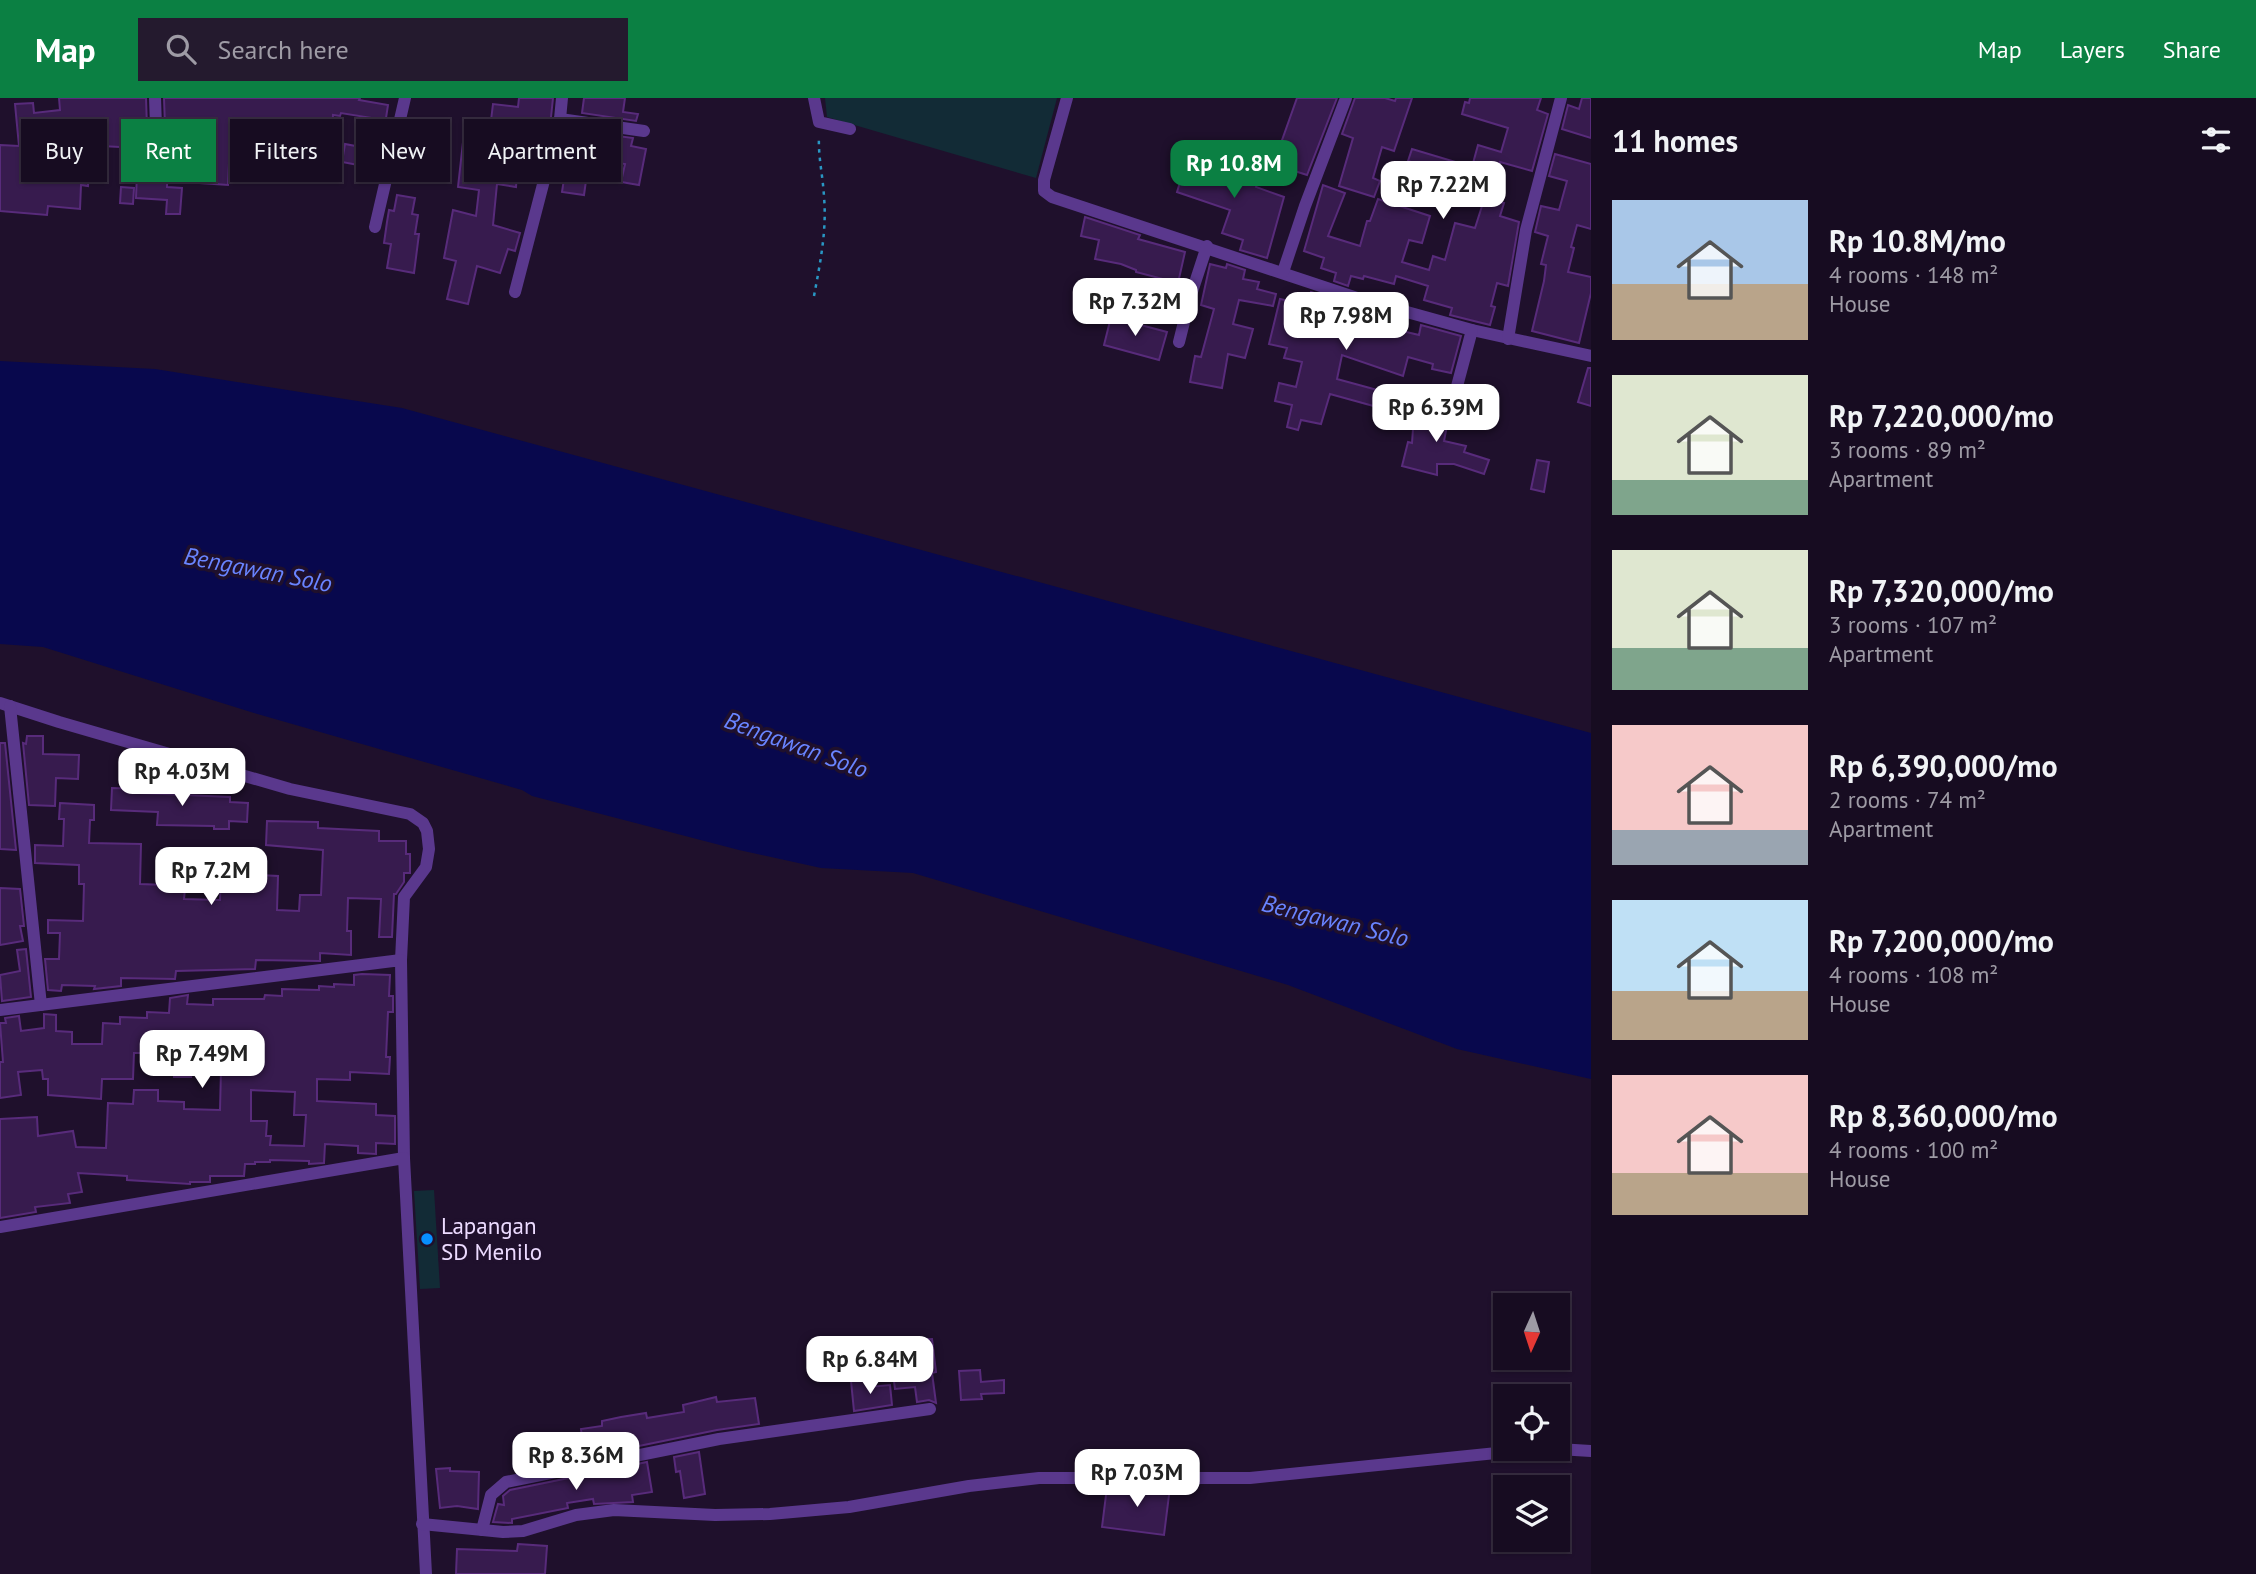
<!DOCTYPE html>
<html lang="en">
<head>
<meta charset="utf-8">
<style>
  body { margin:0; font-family:"PT Sans",sans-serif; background:#241a2e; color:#f1f3f6; height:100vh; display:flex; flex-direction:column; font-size:26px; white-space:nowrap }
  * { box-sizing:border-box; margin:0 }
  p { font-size:23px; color:#9e9ba5 }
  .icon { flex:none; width:38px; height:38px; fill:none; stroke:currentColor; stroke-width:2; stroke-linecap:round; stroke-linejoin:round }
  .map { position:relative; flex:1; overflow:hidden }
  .drawer { display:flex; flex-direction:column; background:#170c21; width:665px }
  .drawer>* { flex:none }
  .banner { position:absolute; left:21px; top:21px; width:665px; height:63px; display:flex; gap:14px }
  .needle { width:46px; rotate:183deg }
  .fabs { position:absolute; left:1493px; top:1195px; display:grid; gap:14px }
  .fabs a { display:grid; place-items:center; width:77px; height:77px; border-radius:0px; background:#170c21; box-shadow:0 2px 5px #0004,0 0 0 2px #362c3f; font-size:35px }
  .price { position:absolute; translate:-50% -60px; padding:0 16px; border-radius:14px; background:#fff; color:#222; font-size:23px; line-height:46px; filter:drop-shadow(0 2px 4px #0008) }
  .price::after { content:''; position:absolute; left:50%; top:42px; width:21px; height:16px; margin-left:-10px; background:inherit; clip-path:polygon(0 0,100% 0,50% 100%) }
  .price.current { background:#0b8043; color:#fff }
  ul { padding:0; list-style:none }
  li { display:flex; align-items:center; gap:21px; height:175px; padding:0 21px }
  li span { display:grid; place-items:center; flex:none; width:196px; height:140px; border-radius:0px; color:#555 }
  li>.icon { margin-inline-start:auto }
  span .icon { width:84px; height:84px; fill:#fffc; stroke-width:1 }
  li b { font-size:30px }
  h2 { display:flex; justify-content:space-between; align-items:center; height:84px; padding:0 21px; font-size:30px }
  .tag { padding:0 24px; border-radius:0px; background:#170c21; box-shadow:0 2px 5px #0004,0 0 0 2px #362c3f; font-size:24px; line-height:63px }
  .tag.current { background:#0b8043; color:#fff }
  header { display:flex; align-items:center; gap:42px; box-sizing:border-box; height:98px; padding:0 35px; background:#0b8043; color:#fff }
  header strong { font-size:33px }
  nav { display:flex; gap:38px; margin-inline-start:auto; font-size:24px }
  .search { width:490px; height:63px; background:#241a2e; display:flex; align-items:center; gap:18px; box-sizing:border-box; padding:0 24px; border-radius:0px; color:#9e9ba5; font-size:26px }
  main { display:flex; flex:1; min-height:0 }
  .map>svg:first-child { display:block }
  .green { fill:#122b36 }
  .water { fill:#08084d }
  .building { fill:#371b4e; stroke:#582b7b; stroke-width:2; fill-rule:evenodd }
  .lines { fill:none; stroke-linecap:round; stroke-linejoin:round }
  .path { stroke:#2997c4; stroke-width:2.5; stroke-dasharray:3.5 5; stroke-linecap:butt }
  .street { stroke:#5a388d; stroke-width:12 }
  .poi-dot { fill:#078eff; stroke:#1f102c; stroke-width:2.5 }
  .labels { text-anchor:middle; stroke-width:7; stroke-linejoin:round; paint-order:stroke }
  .poi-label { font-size:23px; fill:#ecdbff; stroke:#1f102c; text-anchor:start }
  .water-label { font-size:24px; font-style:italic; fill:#6984ff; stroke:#1f102c }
</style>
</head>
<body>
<header>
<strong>Map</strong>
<div class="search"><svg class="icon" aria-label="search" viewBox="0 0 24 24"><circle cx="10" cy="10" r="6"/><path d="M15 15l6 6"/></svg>Search here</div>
<nav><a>Map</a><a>Layers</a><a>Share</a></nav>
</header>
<main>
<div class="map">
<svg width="1591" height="1476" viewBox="0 0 1591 1476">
  <rect width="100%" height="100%" fill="#1f102c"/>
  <g class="green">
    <polygon points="825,0 1057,0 1036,80 827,19"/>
    <polygon points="434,1092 440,1190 420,1191 414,1093"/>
  </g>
  <polygon class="water" points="0,263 155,271 402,310 1591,635 1591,981 1457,951 1288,887 913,775 821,770 739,752 532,698 522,692 254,615 43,549 0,546"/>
  <g class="building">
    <polygon points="59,0 146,0 147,29 151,35 156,37 161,35 165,28 164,0 360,0 359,2 388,7 384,33 388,33 379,73 368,72 369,69 342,64 345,46 366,50 372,20 341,15 340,18 333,17 331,51 286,48 286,53 263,51 264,45 230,43 228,87 200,85 202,57 168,55 167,89 182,90 180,116 166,116 167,102 136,100 138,50 102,48 101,62 90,62 88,88 81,87 80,111 48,108 47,117 0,113 0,47 19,48 15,6 33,5 34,15 60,12"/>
    <polygon points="519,0 553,0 551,19 536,78 517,76 516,89 497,86 493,127 520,135 515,153 508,151 500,175 477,168 468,206 447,201 456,163 444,160 453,112 476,118 479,92 458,89 463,44 488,47 493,6 518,9"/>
    <polygon points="584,0 625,0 623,14 638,16 636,23 582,15"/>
    <polygon points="1297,0 1337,0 1307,77 1276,67 1283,46 1281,45"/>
    <polygon points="1355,0 1385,0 1395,3 1396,0 1412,0 1394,53 1382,49 1373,80 1380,83 1374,99 1339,88 1353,40 1342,36"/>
    <polygon points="1470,0 1541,0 1537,12 1548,16 1532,73 1500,64 1489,101 1504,105 1500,118 1519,124 1508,188 1497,185 1491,208 1495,209 1490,227 1450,217 1452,210 1424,202 1428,188 1396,178 1394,186 1364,178 1363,181 1351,178 1348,188 1334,183 1336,175 1321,170 1324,160 1304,153 1323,87 1345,95 1328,138 1360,148 1367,123 1370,123 1378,101 1430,118 1422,145 1409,142 1402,164 1429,172 1433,158 1445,162 1455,125 1475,130 1482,108 1431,94 1437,72 1408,63 1412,51 1472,69 1478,47 1501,54 1508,30 1462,16 1465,4 1469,5"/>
    <polygon points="1582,0 1591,0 1591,40 1562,31 1568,7 1579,11"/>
    <polygon points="410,31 427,34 421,68 399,64 405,36 409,37"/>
    <polygon points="566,31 633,40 631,48 646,51 639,87 621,84 625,66 589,61 584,97 562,94 564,81 554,80"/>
    <polygon points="1191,48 1222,58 1219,66 1259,80 1256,89 1284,99 1267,160 1240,152 1243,142 1222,135 1230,112 1177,94"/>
    <polygon points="1555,56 1591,66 1591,131 1577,127 1571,149 1574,150 1568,174 1591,179 1591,195 1579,245 1532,233 1544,183 1546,167 1541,166 1548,138 1535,134 1541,108 1559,112 1567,83 1549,78"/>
    <polygon points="121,89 134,90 133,106 120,105"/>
    <polygon points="397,97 415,100 412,116 418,117 415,136 419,136 414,175 387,170 391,146 384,145 387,124 389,112 394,113"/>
    <polygon points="1085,119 1140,137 1138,141 1185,154 1178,185 1136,174 1136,172 1121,166 1095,161 1099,142 1081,138"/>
    <polygon points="1210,166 1226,170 1227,166 1245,172 1243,181 1259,184 1257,191 1276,196 1273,208 1239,202 1233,226 1253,231 1245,260 1228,256 1222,290 1190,284 1195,258 1201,259 1214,211 1201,207"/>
    <polygon points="1311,194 1375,215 1372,224 1398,232 1419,237 1421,227 1461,238 1451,275 1432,271 1433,266 1408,259 1403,278 1342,257 1337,281 1381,293 1377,309 1330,296 1321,326 1301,322 1298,332 1287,329 1292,307 1275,303 1279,285 1296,289 1302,264 1284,260 1287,250 1269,246 1280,201 1307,207"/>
    <polygon points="1111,219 1167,234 1159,262 1104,247"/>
    <polygon points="1588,270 1591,270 1591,308 1578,304"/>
    <polygon points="1415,303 1450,312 1444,343 1466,348 1464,354 1489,362 1484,376 1454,366 1437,366 1437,377 1402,368 1408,344 1412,345"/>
    <polygon points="1537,362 1549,364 1544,394 1531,391"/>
    <polygon points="27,638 43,638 43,656 79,657 78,681 56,680 55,708 29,707 23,645 26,646"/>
    <polygon points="0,645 5,645 16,752 0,751"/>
    <polygon points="112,690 141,691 141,695 230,699 230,704 248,705 247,724 229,723 229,731 214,731 214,728 157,727 158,714 111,712"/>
    <polygon points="60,705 94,707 94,722 90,722 89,745 141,746 140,786 166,787 166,791 185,791 184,801 220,802 221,772 242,773 242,776 278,778 277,812 299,813 300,797 321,797 323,752 266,747 267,723 318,724 318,730 379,733 379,743 406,743 406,756 410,756 410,775 404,775 404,784 396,796 394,796 392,839 379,839 381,801 348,800 347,833 351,833 351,857 320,855 320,863 256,862 255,871 176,873 175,881 121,880 121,888 94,891 95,888 62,887 61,893 48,892 45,861 59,861 60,835 48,835 48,822 83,823 84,786 79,786 79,767 35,765 35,747 63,748 64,721 59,721"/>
    <polygon points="0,790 20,791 24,828 20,828 23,843 0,847"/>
    <polygon points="26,851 31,899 2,903 0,877 20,873 17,852"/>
    <path d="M 362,876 L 390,877 L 389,898 L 393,898 L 393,914 L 388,914 L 386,959 L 390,959 L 389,976 L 350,974 L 350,982 L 317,981 L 317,1003 L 376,1006 L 376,1017 L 395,1018 L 395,1046 L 376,1045 L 376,1056 L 358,1055 L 358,1048 L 325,1046 L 324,1065 L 309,1066 L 309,1063 L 270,1062 L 270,1064 L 255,1064 L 255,1066 L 245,1066 L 244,1078 L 210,1078 L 210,1084 L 190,1084 L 190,1086 L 127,1082 L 127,1078 L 78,1075 L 82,1094 L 68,1096 L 70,1105 L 35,1109 L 36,1114 L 0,1120 L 0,1021 L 37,1019 L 38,1038 L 73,1033 L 76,1049 L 106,1050 L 108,1005 L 133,1006 L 134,992 L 158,992 L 158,1003 L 184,1004 L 184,1011 L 220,1012 L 221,972 L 191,971 L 191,979 L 174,979 L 175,950 L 142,948 L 141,955 L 134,955 L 133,981 L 102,981 L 101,1001 L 48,997 L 48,981 L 43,981 L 42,972 L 18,974 L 21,997 L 0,1000 L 0,964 L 3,964 L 0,925 L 6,925 L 5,920 L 19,918 L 21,933 L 44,930 L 44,916 L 56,917 L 56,933 L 72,934 L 72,946 L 102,946 L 103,925 L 120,926 L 120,919 L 147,920 L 147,914 L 169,915 L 170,900 L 188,897 L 187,906 L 213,907 L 213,901 L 264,901 L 265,897 L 282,898 L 282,891 L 319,892 L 319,888 L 334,889 L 334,886 L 354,887 L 354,877 ZM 251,992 L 295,994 L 294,1017 L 306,1017 L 304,1048 L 270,1047 L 271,1038 L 266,1038 L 267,1023 L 251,1023 Z"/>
    <polygon points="932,1241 936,1274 932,1275 936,1305 929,1302 917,1304 915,1289 895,1291 893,1276 920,1273 917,1242"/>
    <polygon points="980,1272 981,1284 1004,1282 1004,1295 981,1296 982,1301 961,1302 959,1273"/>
    <polygon points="868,1281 869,1289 890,1287 892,1307 854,1313 851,1283"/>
    <polygon points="716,1299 717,1304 755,1300 759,1326 717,1332 585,1359 584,1350 551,1357 553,1366 530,1370 525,1347 548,1343 549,1346 582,1339 581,1331 602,1328 602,1323 621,1319 646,1315 647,1320 684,1314 683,1307"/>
    <polygon points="699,1354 705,1396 684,1400 680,1373 676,1374 674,1359"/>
    <polygon points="647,1364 652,1394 632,1397 633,1404 594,1406 593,1401 567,1405 568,1410 512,1421 512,1425 493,1424 498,1406 504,1407 503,1398 510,1392"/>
    <polygon points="450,1370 450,1373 479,1374 478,1411 457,1408 440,1410 436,1371"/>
    <polygon points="1107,1389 1170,1389 1164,1437 1102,1429"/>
    <polygon points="518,1446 547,1448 545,1476 456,1476 457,1451 517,1453"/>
  </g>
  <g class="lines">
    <g class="path">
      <path d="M 814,198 C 820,166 827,132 824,99 C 823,78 818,59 819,38"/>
      <polyline points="1349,234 1356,214"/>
    </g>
    <g class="street">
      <polyline points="155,0 156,28"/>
      <polyline points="814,0 819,24 850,31"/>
      <polyline points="1067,0 1044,82 1044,93 1052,99 1360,201 1472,232 1591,258"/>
      <polyline points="560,21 644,33"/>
      <polyline points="375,129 405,0"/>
      <polyline points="1283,174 1305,108 1346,0"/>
      <polyline points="515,194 560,21 562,0"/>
      <polyline points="1508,241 1526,132 1561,0"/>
      <polyline points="1179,244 1190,200 1207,148"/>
      <polyline points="1456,292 1472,232"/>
      <polyline points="0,605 59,624 290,691 410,716 423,725 427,733 429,751 426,769 404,799 401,862"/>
      <polyline points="10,608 41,907"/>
      <polyline points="0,912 401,862 404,1060"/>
      <polyline points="0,1129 404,1060 426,1476"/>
      <polyline points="1558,1351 1591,1353"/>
      <polyline points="422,1426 503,1434 523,1433 576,1417 614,1412 715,1417 770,1416 849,1409 969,1388 1039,1380 1250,1380 1535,1351"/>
      <polyline points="482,1432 491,1397 506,1384 719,1341 930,1311"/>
    </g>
  </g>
  <circle class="poi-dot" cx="427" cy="1141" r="7"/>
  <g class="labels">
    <g class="poi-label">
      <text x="441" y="1136">Lapangan<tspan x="441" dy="26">SD Menilo</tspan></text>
    </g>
    <g class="water-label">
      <text transform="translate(258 472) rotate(11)" y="8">Bengawan Solo</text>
      <text transform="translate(796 647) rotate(20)" y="8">Bengawan Solo</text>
      <text transform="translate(1335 823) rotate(14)" y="8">Bengawan Solo</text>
    </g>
  </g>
</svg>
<div class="fabs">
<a><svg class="needle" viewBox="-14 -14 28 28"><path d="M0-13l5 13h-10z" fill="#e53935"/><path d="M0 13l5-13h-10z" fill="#9e9ba5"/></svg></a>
<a><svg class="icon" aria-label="locate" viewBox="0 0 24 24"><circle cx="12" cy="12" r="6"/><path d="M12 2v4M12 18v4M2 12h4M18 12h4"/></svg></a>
<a><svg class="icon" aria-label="layers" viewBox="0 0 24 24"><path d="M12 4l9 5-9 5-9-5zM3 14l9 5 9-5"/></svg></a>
</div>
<b class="price current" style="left:1234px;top:102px">Rp 10.8M</b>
<b class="price" style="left:1443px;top:123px">Rp 7.22M</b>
<b class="price" style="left:1135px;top:240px">Rp 7.32M</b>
<b class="price" style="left:1346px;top:254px">Rp 7.98M</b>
<b class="price" style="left:1436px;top:346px">Rp 6.39M</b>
<b class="price" style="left:182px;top:710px">Rp 4.03M</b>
<b class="price" style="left:211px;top:809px">Rp 7.2M</b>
<b class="price" style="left:202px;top:992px">Rp 7.49M</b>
<b class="price" style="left:870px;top:1298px">Rp 6.84M</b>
<b class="price" style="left:576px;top:1394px">Rp 8.36M</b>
<b class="price" style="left:1137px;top:1411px">Rp 7.03M</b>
<div class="banner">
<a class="tag">Buy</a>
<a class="tag current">Rent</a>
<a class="tag">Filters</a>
<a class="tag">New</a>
<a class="tag">Apartment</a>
</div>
</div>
<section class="drawer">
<h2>11 homes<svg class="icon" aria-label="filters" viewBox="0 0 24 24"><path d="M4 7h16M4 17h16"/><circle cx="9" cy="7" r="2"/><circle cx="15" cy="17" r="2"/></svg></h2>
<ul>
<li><span style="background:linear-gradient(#a9c7e8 60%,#b9a48a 0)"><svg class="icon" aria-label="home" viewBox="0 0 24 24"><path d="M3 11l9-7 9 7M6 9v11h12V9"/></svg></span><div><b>Rp 10.8M/mo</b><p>4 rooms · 148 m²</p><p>House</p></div></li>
<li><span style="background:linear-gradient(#dfe7d0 75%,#7fa58c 0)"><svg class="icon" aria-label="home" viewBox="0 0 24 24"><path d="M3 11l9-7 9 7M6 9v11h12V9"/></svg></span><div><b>Rp 7,220,000/mo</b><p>3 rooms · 89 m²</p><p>Apartment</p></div></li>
<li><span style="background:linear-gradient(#dfe7d0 70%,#7fa58c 0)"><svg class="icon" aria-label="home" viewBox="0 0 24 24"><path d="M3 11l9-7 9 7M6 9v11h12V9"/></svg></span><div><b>Rp 7,320,000/mo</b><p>3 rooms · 107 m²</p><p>Apartment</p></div></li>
<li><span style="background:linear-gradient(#f6c9c9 75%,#9aa5b1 0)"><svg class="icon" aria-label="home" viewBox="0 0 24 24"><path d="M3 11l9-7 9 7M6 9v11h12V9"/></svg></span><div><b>Rp 6,390,000/mo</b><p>2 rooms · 74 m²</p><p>Apartment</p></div></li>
<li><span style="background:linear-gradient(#bfe0f5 65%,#b9a48a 0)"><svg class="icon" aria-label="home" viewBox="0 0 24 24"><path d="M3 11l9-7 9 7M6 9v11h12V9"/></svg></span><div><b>Rp 7,200,000/mo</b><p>4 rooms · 108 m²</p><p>House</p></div></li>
<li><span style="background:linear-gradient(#f6c9c9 70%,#b9a48a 0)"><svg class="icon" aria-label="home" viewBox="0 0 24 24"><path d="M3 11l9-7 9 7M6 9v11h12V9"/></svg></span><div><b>Rp 8,360,000/mo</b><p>4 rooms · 100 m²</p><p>House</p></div></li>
</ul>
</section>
</main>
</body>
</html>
